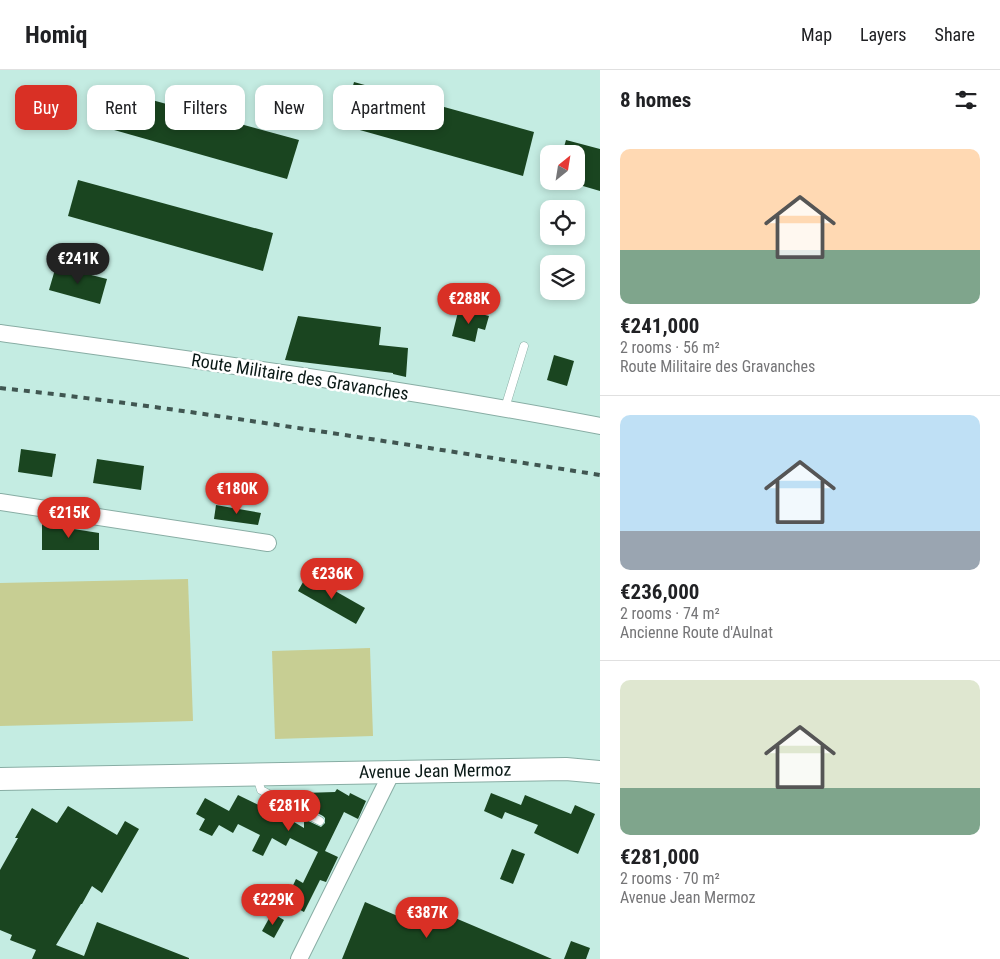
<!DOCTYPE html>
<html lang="en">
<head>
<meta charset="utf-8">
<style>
  body { margin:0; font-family:"Roboto Condensed",sans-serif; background:#f6f6f6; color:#202124; height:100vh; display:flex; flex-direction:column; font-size:19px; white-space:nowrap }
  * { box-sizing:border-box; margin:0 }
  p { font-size:16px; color:#757577 }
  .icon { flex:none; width:28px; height:28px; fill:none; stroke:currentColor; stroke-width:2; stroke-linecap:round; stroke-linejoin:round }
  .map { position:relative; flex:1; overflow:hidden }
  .side { display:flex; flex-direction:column; background:#fff; width:400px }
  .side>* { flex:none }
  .banner { position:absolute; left:15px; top:15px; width:475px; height:45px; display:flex; gap:10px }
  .needle { width:32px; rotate:30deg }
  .fabs { position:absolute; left:540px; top:75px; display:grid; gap:10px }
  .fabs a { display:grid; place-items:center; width:45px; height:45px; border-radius:10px; background:#fff; box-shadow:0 2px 8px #0003; font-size:25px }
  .price { position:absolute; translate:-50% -42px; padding:0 11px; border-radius:18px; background:#d93025; color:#fff; font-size:16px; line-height:32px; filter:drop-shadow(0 1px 2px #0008) }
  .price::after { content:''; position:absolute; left:50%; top:30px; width:15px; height:11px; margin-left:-8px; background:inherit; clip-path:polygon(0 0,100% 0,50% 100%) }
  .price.active { background:#222; color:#fff }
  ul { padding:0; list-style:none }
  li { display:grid; align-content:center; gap:10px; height:265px; padding:0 20px }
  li+li { border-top:1px solid #e0e0e0 }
  li span { display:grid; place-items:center; height:155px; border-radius:10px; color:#555 }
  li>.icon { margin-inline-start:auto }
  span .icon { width:90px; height:90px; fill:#fffc; stroke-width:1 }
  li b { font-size:21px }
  h2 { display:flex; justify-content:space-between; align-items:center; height:60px; padding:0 20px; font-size:21px }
  .chip { padding:0 18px; border-radius:10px; background:#fff; box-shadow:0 2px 8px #0003; font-size:18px; line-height:45px }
  .chip.active { background:#d93025; color:#fff }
  header { display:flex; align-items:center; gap:30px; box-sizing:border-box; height:70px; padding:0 25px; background:#fff; border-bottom:1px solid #e0e0e0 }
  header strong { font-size:24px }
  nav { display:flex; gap:28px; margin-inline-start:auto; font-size:18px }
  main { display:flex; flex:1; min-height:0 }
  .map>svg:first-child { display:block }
  .green { fill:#c7ce93 }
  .building { fill:#1a4520 }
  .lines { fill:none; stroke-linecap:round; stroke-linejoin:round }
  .service-casing { stroke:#88ada4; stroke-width:9 }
  .minor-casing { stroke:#88ada4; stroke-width:18 }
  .secondary-casing { stroke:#88ada4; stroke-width:24 }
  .service { stroke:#fff; stroke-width:8 }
  .minor { stroke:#fff; stroke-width:16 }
  .secondary { stroke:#fff; stroke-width:22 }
  .rail { stroke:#405651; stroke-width:4; stroke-dasharray:6 6; stroke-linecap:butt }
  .labels { text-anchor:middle; stroke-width:5; stroke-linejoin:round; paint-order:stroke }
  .street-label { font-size:18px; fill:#0a1916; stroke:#fff }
</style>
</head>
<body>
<header>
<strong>Homiq</strong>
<nav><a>Map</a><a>Layers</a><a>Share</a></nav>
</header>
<main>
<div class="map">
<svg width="600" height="889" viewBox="0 0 600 889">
  <rect width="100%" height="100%" fill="#c4ece2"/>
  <g class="green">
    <polygon points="188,509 193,651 0,656 0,513"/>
    <polygon points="370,578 373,666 275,669 272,581"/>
  </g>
  <g class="building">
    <polygon points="354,12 534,62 523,106 342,55"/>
    <polygon points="104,17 299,70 287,109 93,54"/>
    <polygon points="566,70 600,79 600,121 576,114 576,84 562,84"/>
    <polygon points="78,110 273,163 263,201 68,146"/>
    <polygon points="56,196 107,209 100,234 49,220"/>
    <polygon points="459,238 489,246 485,260 478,258 475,272 452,266"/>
    <polygon points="298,246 381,257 379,275 408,278 406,307 393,304 393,303 285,290"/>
    <polygon points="554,285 574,291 567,316 547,310"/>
    <polygon points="21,379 56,384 52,407 18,402"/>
    <polygon points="97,389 144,396 141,420 93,413"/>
    <polygon points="216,435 261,443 258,455 214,449"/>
    <polygon points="42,454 99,463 99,480 42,480"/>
    <polygon points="307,505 365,538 356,554 298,521"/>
    <polygon points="337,719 349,726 350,723 366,731 358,749 344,742 325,781 338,787 326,812 320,810 304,842 285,832 296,809 303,813 318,782 290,768 286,776 272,768 263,786 252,781 260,765 238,754 233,763 219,755 212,766 199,760 205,749 196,744 205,728 229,741 238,725 273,742 274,740 304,758 304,749 321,757 325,753 325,748 323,746 304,736 303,723 335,722"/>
    <polygon points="491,723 521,735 525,725 571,744 575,735 595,744 578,784 534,763 538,755 505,742 502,749 484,741"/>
    <polygon points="68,736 117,765 125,751 139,759 102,823 92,816 82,834 81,834 56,875 84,886 97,852 189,888 189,889 32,889 36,880 10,870 12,865 0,860 0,800 18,768 15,768 32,738 57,753"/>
    <polygon points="512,779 525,784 513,814 500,809"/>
    <polygon points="365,832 421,856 429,839 440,843 441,842 552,889 342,889"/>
    <polygon points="272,843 284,850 274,868 262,861"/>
    <polygon points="571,871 590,878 586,889 564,889"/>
  </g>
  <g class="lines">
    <defs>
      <g id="service">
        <polyline points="505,338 524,276"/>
        <polyline points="257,707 261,720 320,751"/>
      </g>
      <g id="minor">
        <path d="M 0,263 C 200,291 401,318 600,356"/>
        <polyline points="0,432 268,473"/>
        <polyline points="299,889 392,702"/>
      </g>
      <polyline id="secondary" points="0,709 566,699 600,702"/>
    </defs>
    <use href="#service" class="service-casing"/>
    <use href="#minor" class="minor-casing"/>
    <use href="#secondary" class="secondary-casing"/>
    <use href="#service" class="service"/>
    <use href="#minor" class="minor"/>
    <use href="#secondary" class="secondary"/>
    <path class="rail" d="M 0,318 C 93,328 186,341 278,355 C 386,371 493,388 600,405"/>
  </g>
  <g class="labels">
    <g class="street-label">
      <text transform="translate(300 307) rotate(9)" y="6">Route Militaire des Gravanches</text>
      <text transform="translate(435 701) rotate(-1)" y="6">Avenue Jean Mermoz</text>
    </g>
  </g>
</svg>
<div class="fabs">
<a><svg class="needle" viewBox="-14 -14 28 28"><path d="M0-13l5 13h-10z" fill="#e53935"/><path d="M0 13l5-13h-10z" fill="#757577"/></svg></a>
<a><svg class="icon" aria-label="locate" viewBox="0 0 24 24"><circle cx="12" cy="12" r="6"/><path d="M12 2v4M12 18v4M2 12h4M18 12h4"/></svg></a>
<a><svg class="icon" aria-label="layers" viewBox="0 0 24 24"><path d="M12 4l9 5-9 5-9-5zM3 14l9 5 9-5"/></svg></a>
</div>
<b class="price active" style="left:78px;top:215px">€241K</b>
<b class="price" style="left:469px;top:255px">€288K</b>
<b class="price" style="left:237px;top:445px">€180K</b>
<b class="price" style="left:69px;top:469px">€215K</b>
<b class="price" style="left:332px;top:530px">€236K</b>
<b class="price" style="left:289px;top:762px">€281K</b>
<b class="price" style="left:273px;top:856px">€229K</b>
<b class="price" style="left:427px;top:869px">€387K</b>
<div class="banner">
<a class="chip active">Buy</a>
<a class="chip">Rent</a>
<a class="chip">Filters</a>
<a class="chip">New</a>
<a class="chip">Apartment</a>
</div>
</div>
<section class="side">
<h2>8 homes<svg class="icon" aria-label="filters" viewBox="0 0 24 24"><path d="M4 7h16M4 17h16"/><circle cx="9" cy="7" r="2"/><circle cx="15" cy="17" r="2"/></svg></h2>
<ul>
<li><span style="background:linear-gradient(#ffd9b3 65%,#7fa58c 0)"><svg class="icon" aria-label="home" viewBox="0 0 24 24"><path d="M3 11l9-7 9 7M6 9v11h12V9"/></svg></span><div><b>€241,000</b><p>2 rooms · 56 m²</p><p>Route Militaire des Gravanches</p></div></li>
<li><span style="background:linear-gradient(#bfe0f5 75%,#9aa5b1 0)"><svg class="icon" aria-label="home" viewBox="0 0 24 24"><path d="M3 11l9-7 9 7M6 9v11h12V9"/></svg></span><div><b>€236,000</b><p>2 rooms · 74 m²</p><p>Ancienne Route d'Aulnat</p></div></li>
<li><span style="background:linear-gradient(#dfe7d0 70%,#7fa58c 0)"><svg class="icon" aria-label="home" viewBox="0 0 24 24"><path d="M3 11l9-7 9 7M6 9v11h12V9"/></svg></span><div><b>€281,000</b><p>2 rooms · 70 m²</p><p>Avenue Jean Mermoz</p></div></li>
</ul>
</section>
</main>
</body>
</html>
